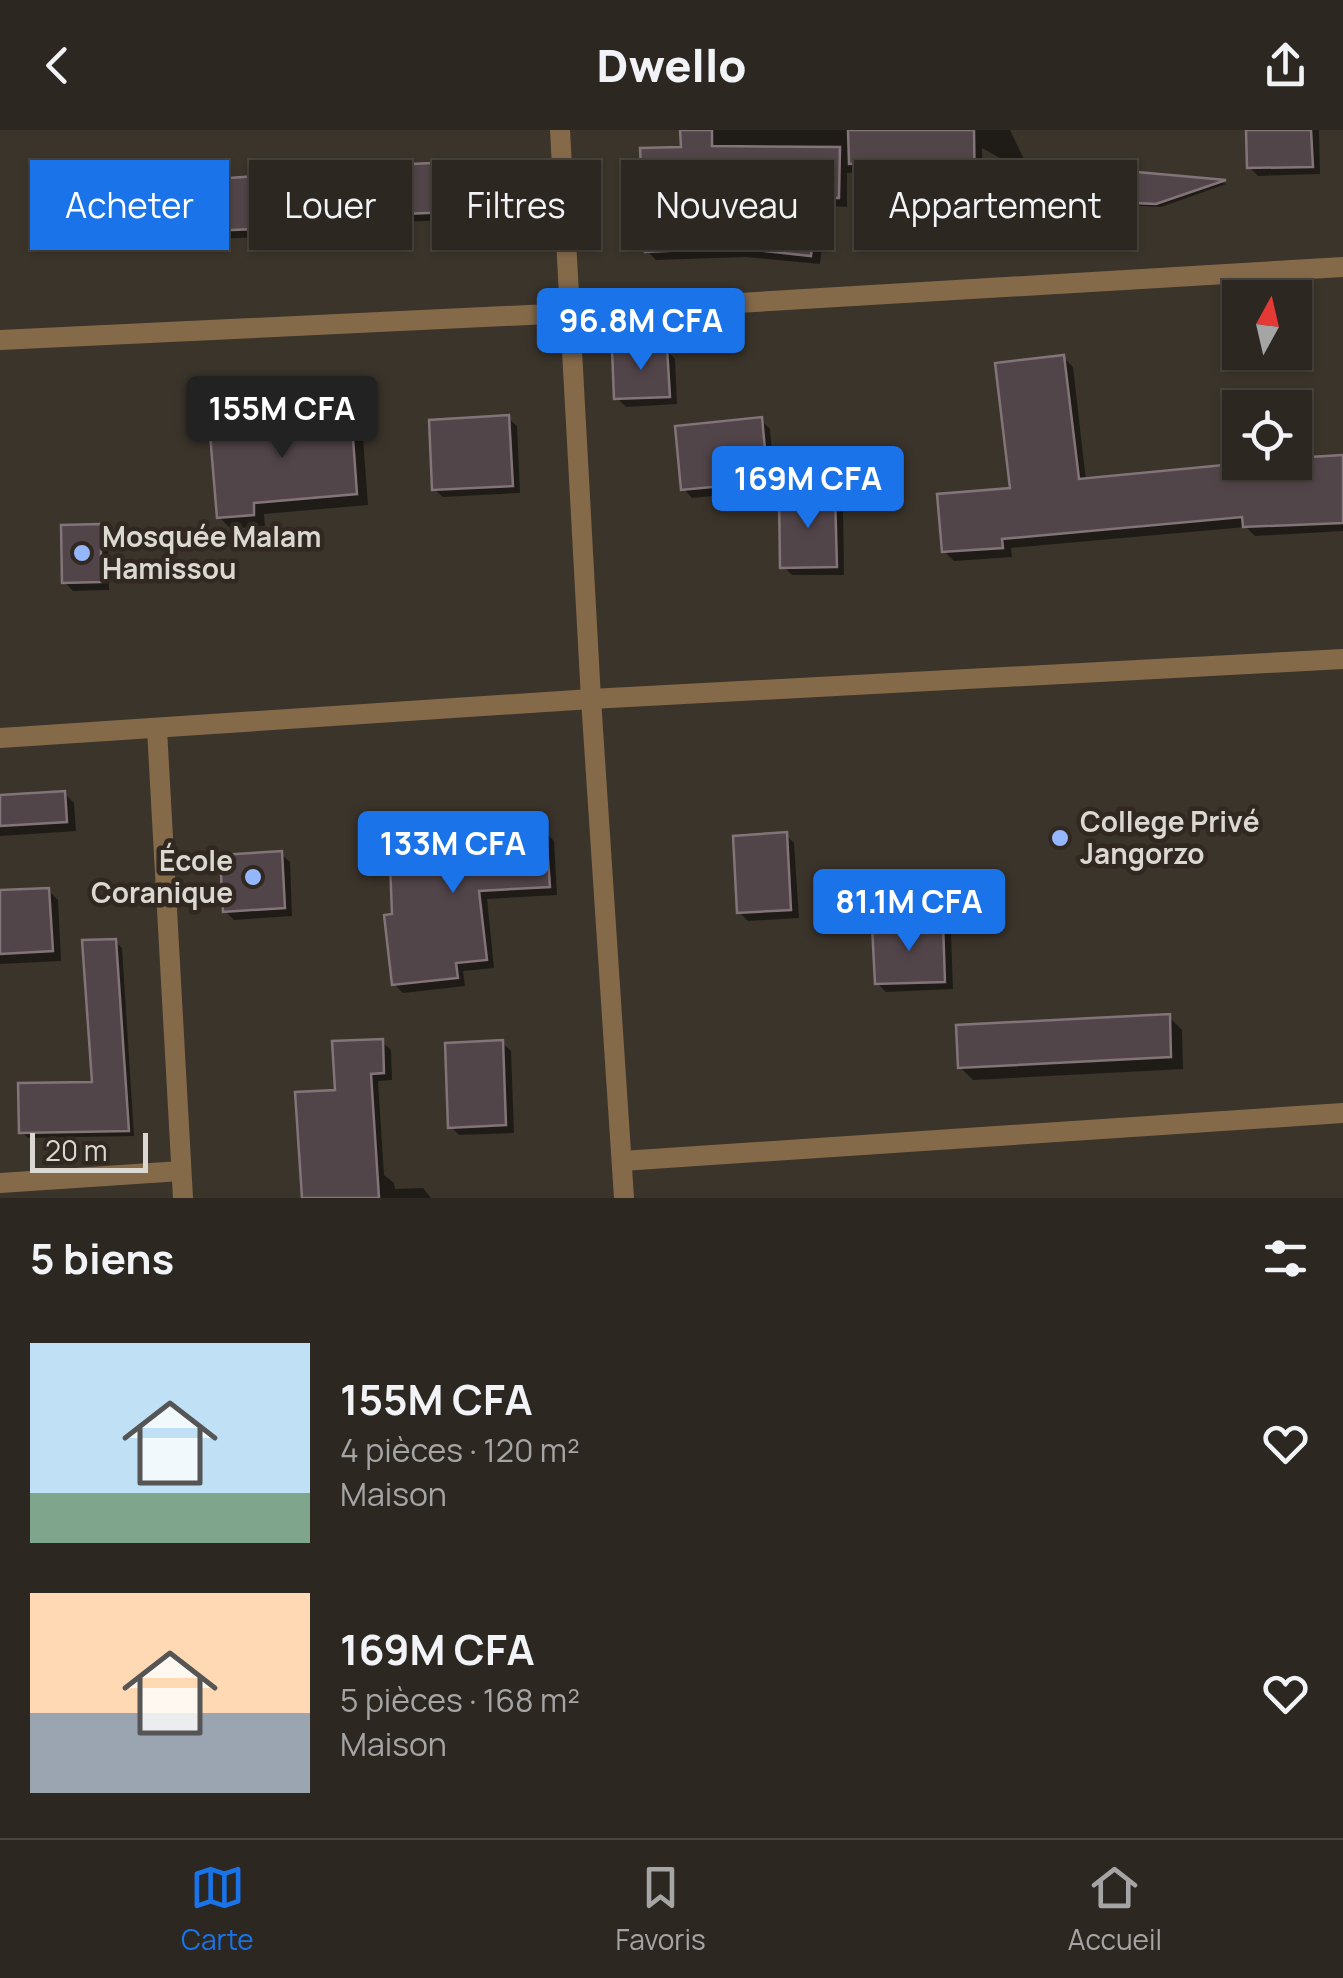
<!DOCTYPE html>
<html lang="fr">
<head>
<meta charset="utf-8">
<style>
  body { margin:0; font-family:Manrope,sans-serif; background:#342f29; color:#f1f3f6; height:100vh; display:flex; flex-direction:column; font-size:38px; white-space:nowrap }
  * { box-sizing:border-box; margin:0 }
  p { font-size:32px; color:#a6a5a5 }
  .icon { flex:none; width:55px; height:55px; fill:none; stroke:currentColor; stroke-width:2; stroke-linecap:round; stroke-linejoin:round }
  .map { position:relative; height:1068px; overflow:hidden }
  .details { display:flex; flex-direction:column; background:#2c2720; flex:1 }
  .details>* { flex:none }
  .top-card { position:absolute; left:30px; top:30px; width:1285px; height:90px; display:flex; gap:20px }
  .needle { width:65px; rotate:8deg }
  .controls { position:absolute; left:1222px; top:150px; display:grid; gap:20px }
  .controls a { display:grid; place-items:center; width:90px; height:90px; border-radius:0px; background:#2c2720; box-shadow:0 2px 8px #0004,0 0 0 2px #48443e; font-size:50px }
  .scale { position:absolute; left:30px; bottom:25px; width:118px; box-sizing:border-box; padding-left:10px; border:5px solid #dbd7d1; border-top:0; font-size:28px; line-height:35px; white-space:nowrap; color:#dbd7d1; -webkit-text-stroke:8px #312921; paint-order:stroke }
  .price { position:absolute; translate:-50% -85px; padding:0 22px; border-radius:10px; background:#1a73e8; color:#fff; font-size:32px; line-height:65px; filter:drop-shadow(0 2px 5px #0008) }
  .price::after { content:''; position:absolute; left:50%; top:60px; width:30px; height:22px; margin-left:-15px; background:inherit; clip-path:polygon(0 0,100% 0,50% 100%) }
  .price.current { background:#222; color:#fff }
  ul { padding:0; list-style:none }
  li { display:flex; align-items:center; gap:30px; height:250px; padding:0 30px }
  li span { display:grid; place-items:center; flex:none; width:280px; height:200px; border-radius:0px; color:#555 }
  li>.icon { margin-inline-start:auto }
  span .icon { width:120px; height:120px; fill:#fffc; stroke-width:1 }
  li b { font-size:42px }
  h2 { display:flex; justify-content:space-between; align-items:center; height:120px; padding:0 30px; font-size:42px }
  .tag { padding:0 35px; border-radius:0px; background:#2c2720; box-shadow:0 2px 8px #0004,0 0 0 2px #48443e; font-size:35px; line-height:90px }
  .tag.current { background:#1a73e8; color:#fff }
  header { display:flex; justify-content:space-between; align-items:center; height:130px; padding:0 30px; background:#2c2720; font-size:45px; font-weight:800 }
  .dock { display:flex; justify-content:space-around; align-items:center; height:140px; border-top:2px solid #48443e; background:#2c2720; font-size:28px; color:#a6a5a5 }
  .dock a { display:grid; justify-items:center; gap:5px }
  .dock .current { color:#1a73e8 }
  .map>svg:first-child { display:block }
  .shadow { fill:#0007 }
  .building { fill:#524549; stroke:#827478; stroke-width:2.5 }
  .lines { fill:none; stroke-linecap:round; stroke-linejoin:round }
  .minor { stroke:#856a4a; stroke-width:20 }
  .poi-dot { fill:#94b7fd; stroke:#312921; stroke-width:4 }
  .labels { text-anchor:middle; stroke-width:9; stroke-linejoin:round; paint-order:stroke }
  .poi-label { font-size:28px; font-weight:bold; fill:#dbd7d1; stroke:#312921; text-anchor:start }
</style>
</head>
<body>
<header><svg class="icon" aria-label="back" viewBox="0 0 24 24"><path d="M15 5l-7 7 7 7"/></svg>Dwello<svg class="icon" aria-label="share" viewBox="0 0 24 24"><path d="M12 15V3M7 8l5-5 5 5M5 13v7h14v-7"/></svg></header>
<div class="map">
<svg width="1343" height="1068" viewBox="0 0 1343 1068">
  <rect width="100%" height="100%" fill="#3b342b"/>
  <g class="shadow">
    <polygon points="682,0 1010,0 1032,46 982,18 983,87 913,88 904,79 903,40 847,43 847,77 826,76 820,134 746,127 656,130 647,121 684,19"/>
    <polygon points="1248,0 1319,0 1320,44 1258,46 1249,37"/>
    <polygon points="471,34 479,42 482,88 387,93 387,97 263,101 263,107 149,112 140,103"/>
    <polygon points="1139,45 1224,53 1226,54 1161,77 1140,76 1136,72"/>
    <polygon points="666,220 675,229 677,274 626,277 617,268"/>
    <polygon points="1063,227 1073,237 1086,351 1313,333 1343,327 1343,401 1255,406 1246,397 1011,418 1012,427 954,431 944,421 1013,361"/>
    <polygon points="308,271 319,283 320,299 351,296 363,308 368,375 264,384 265,396 231,399 219,387 271,302"/>
    <polygon points="508,288 517,296 520,363 443,367 434,359"/>
    <polygon points="761,290 770,299 775,360 692,368 684,359"/>
    <polygon points="834,365 843,374 844,445 792,445 783,436"/>
    <polygon points="100,397 108,405 109,460 73,461 64,452"/>
    <polygon points="64,663 74,673 76,701 0,706 0,667"/>
    <polygon points="545,702 554,711 557,765 487,769 494,838 463,841 465,856 403,863 394,854 387,787"/>
    <polygon points="786,705 794,713 799,788 748,791 739,782"/>
    <polygon points="281,724 290,732 292,786 234,790 225,781"/>
    <polygon points="48,760 58,770 61,831 0,834 0,763"/>
    <polygon points="942,795 951,804 953,859 886,862 877,853"/>
    <polygon points="115,811 122,818 134,1006 28,1008 22,1002 95,954"/>
    <polygon points="1169,887 1182,900 1183,939 973,950 960,937"/>
    <polygon points="382,912 391,920 392,950 378,951 384,1045 394,1053 395,1059 423,1058 431,1068 304,1068 298,964 337,962"/>
    <polygon points="502,913 511,921 514,1003 459,1005 451,997"/>
  </g>
  <g class="building">
    <polygon points="680,0 712,0 712,16 840,17 839,68 817,68 811,126 736,118 645,122 640,18 681,17"/>
    <polygon points="848,0 974,0 975,79 901,80 900,32 849,34"/>
    <polygon points="1246,0 1311,0 1313,37 1247,38"/>
    <polygon points="472,31 474,81 380,85 380,89 255,94 256,99 138,104 136,55 269,45 269,41"/>
    <polygon points="1137,42 1226,50 1156,74 1134,73"/>
    <polygon points="667,217 670,267 614,269 612,219"/>
    <polygon points="1064,225 1079,349 1255,332 1311,332 1310,327 1343,325 1343,393 1243,397 1242,387 1002,409 1003,418 942,422 937,364 1010,358 995,233"/>
    <polygon points="308,269 310,297 352,294 357,364 254,373 254,385 217,388 210,304 268,300 266,272"/>
    <polygon points="509,285 513,356 432,360 429,290"/>
    <polygon points="762,287 768,352 681,360 675,296"/>
    <polygon points="835,363 837,437 780,438 779,364"/>
    <polygon points="101,394 101,452 62,453 61,395"/>
    <polygon points="65,661 67,692 0,696 0,665"/>
    <polygon points="546,700 550,757 479,761 487,830 456,833 458,848 392,855 384,785 392,784 389,708"/>
    <polygon points="787,702 791,780 737,783 733,706"/>
    <polygon points="282,721 285,778 223,782 220,725"/>
    <polygon points="49,758 53,821 0,824 0,760"/>
    <polygon points="943,793 945,852 875,854 872,796"/>
    <polygon points="116,809 129,1001 19,1003 18,953 92,952 82,810"/>
    <polygon points="1170,884 1171,927 958,938 956,895"/>
    <polygon points="383,909 384,943 371,944 379,1068 302,1068 295,962 335,960 332,911"/>
    <polygon points="503,910 506,995 448,998 445,913"/>
  </g>
  <g class="lines">
    <g class="minor">
      <polyline points="560,0 591,569 624,1068"/>
      <polyline points="0,210 570,183 1343,137"/>
      <polyline points="157,599 183,1068"/>
      <polyline points="0,608 591,569 1343,529"/>
      <polyline points="622,1031 1343,983"/>
      <polyline points="0,1053 181,1041"/>
    </g>
  </g>
  <g class="poi-dot">
    <circle cx="82" cy="423" r="10"/>
    <circle cx="1060" cy="708" r="10"/>
    <circle cx="253" cy="747" r="10"/>
  </g>
  <g class="labels">
    <g class="poi-label">
      <text x="102" y="417">Mosquée Malam<tspan x="102" dy="32">Hamissou</tspan></text>
      <text x="1080" y="702">College Privé<tspan x="1080" dy="32">Jangorzo</tspan></text>
      <text x="233" y="741" text-anchor="end">École<tspan x="233" dy="32">Coranique</tspan></text>
    </g>
  </g>
</svg>
<div class="controls">
<a><svg class="needle" viewBox="-14 -14 28 28"><path d="M0-13l5 13h-10z" fill="#e53935"/><path d="M0 13l5-13h-10z" fill="#a6a5a5"/></svg></a>
<a><svg class="icon" aria-label="locate" viewBox="0 0 24 24"><circle cx="12" cy="12" r="6"/><path d="M12 2v4M12 18v4M2 12h4M18 12h4"/></svg></a>
</div>
<div class="scale">20 m</div>
<b class="price" style="left:641px;top:243px">96.8M CFA</b>
<b class="price current" style="left:282px;top:331px">155M CFA</b>
<b class="price" style="left:808px;top:401px">169M CFA</b>
<b class="price" style="left:453px;top:766px">133M CFA</b>
<b class="price" style="left:909px;top:824px">81.1M CFA</b>
<div class="top-card">
<a class="tag current">Acheter</a>
<a class="tag">Louer</a>
<a class="tag">Filtres</a>
<a class="tag">Nouveau</a>
<a class="tag">Appartement</a>
</div>
</div>
<section class="details">
<h2>5 biens<svg class="icon" aria-label="filters" viewBox="0 0 24 24"><path d="M4 7h16M4 17h16"/><circle cx="9" cy="7" r="2"/><circle cx="15" cy="17" r="2"/></svg></h2>
<ul>
<li><span style="background:linear-gradient(#bfe0f5 75%,#7fa58c 0)"><svg class="icon" aria-label="home" viewBox="0 0 24 24"><path d="M3 11l9-7 9 7M6 9v11h12V9"/></svg></span><div><b>155M CFA</b><p>4 pièces · 120 m²</p><p>Maison</p></div><svg class="icon" aria-label="heart" viewBox="0 0 24 24"><path d="M12 20l-8-8c-3-5 5-10 8-4 3-6 11-1 8 4z"/></svg></li>
<li><span style="background:linear-gradient(#ffd9b3 60%,#9aa5b1 0)"><svg class="icon" aria-label="home" viewBox="0 0 24 24"><path d="M3 11l9-7 9 7M6 9v11h12V9"/></svg></span><div><b>169M CFA</b><p>5 pièces · 168 m²</p><p>Maison</p></div><svg class="icon" aria-label="heart" viewBox="0 0 24 24"><path d="M12 20l-8-8c-3-5 5-10 8-4 3-6 11-1 8 4z"/></svg></li>
</ul>
</section>
<nav class="dock">
<a class="current"><svg class="icon" aria-label="map" viewBox="0 0 24 24"><path d="M3 6l6-2 6 2 6-2v14l-6 2-6-2-6 2zM9 4v14M15 6v14"/></svg>Carte</a>
<a><svg class="icon" aria-label="saved" viewBox="0 0 24 24"><path d="M7 4h10v16l-5-4-5 4z"/></svg>Favoris</a>
<a><svg class="icon" aria-label="home" viewBox="0 0 24 24"><path d="M3 11l9-7 9 7M6 9v11h12V9"/></svg>Accueil</a>
</nav>
</body>
</html>
